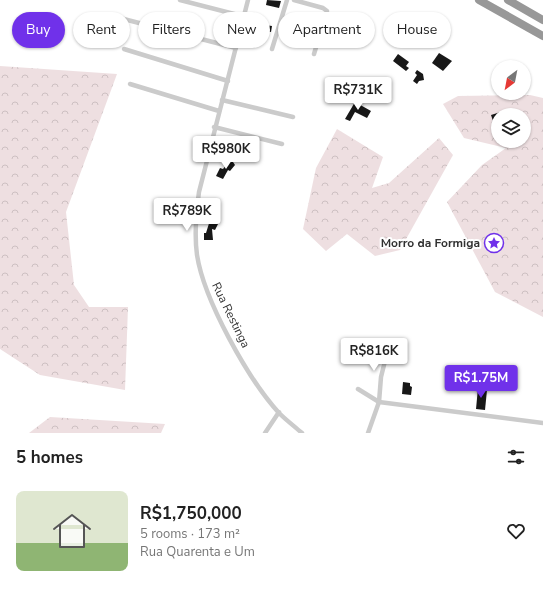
<!DOCTYPE html>
<html lang="en">
<head>
<meta charset="utf-8">
<style>
  body { margin:0; font-family:"Nunito Sans",sans-serif; background:#f6f6f6; color:#222; height:100vh; display:flex; flex-direction:column; font-size:15px; white-space:nowrap }
  * { box-sizing:border-box; margin:0 }
  p { font-size:13px; color:#767676 }
  .icon { flex:none; width:22px; height:22px; fill:none; stroke:currentColor; stroke-width:2; stroke-linecap:round; stroke-linejoin:round }
  .map { position:relative; height:433px; overflow:hidden }
  .details { display:flex; flex-direction:column; background:#fff; flex:1 }
  .details>* { flex:none }
  .guide { position:absolute; left:12px; top:12px; width:519px; height:36px; display:flex; gap:8px }
  .needle { width:26px; rotate:212deg }
  .fabs { position:absolute; left:491px; top:60px; display:grid; gap:8px }
  .fabs a { display:grid; place-items:center; width:40px; height:40px; border-radius:50%; background:#fff; box-shadow:0 1px 3px #0004; font-size:20px }
  .price { position:absolute; translate:-50% -34px; padding:0 9px; border-radius:4px; background:#fff; color:#222; font-size:13px; line-height:26px; filter:drop-shadow(0 1px 2px #0008) }
  .price::after { content:''; position:absolute; left:50%; top:24px; width:12px; height:9px; margin-left:-6px; background:inherit; clip-path:polygon(0 0,100% 0,50% 100%) }
  .price.active { background:#7031ea; color:#fff }
  ul { padding:0; list-style:none }
  li { display:flex; align-items:center; gap:12px; height:100px; padding:0 16px }
  li span { display:grid; place-items:center; flex:none; width:112px; height:80px; border-radius:8px; color:#555 }
  li>.icon { margin-inline-start:auto }
  span .icon { width:48px; height:48px; fill:#fffc; stroke-width:1 }
  li b { font-size:17px }
  h2 { display:flex; justify-content:space-between; align-items:center; height:48px; padding:0 16px; font-size:17px }
  .tag { padding:0 14px; border-radius:18px; background:#fff; box-shadow:0 1px 3px #0004; font-size:14px; line-height:36px }
  .tag.active { background:#7031ea; color:#fff }
  .map>svg:first-child { display:block }
  .forest { fill:url(#forest-crowns); fill-rule:evenodd }
  .building { fill:#181818 }
  .lines { fill:none; stroke-linecap:round; stroke-linejoin:round }
  .street { stroke:#cbcbcb; stroke-width:4.5 }
  .highway { stroke:#989898; stroke-width:8 }
  .labels { text-anchor:middle; stroke-width:4; stroke-linejoin:round; paint-order:stroke }
  .poi-label { font-size:12px; font-weight:bold; fill:#313131; stroke:#fff; text-anchor:end }
  .street-label { font-size:12px; fill:#313131; stroke:#fff }
</style>
</head>
<body>
<div class="map">
<svg width="543" height="433" viewBox="0 0 543 433">
  <defs>
    <pattern id="forest-crowns" width="20" height="18" patternUnits="userSpaceOnUse"><rect width="20" height="18" fill="#eedfe1"/><path d="M2 6a3 3 0 1 1 6 0M12 15a3 3 0 1 1 6 0" fill="none" stroke="#cdc0c2"/></pattern>
  </defs>
  <rect width="100%" height="100%" fill="#fff"/>
  <g class="forest">
    <polygon points="0,66 117,74 66,212 74,285 89,307 128,307 125,390 40,375 0,349"/>
    <path d="M 530,95 L 543,98 L 543,317 L 495,292 L 447,202 L 482,165 L 506,148 L 464,138 L 443,104 L 458,96 ZM 498,115 L 524,115 L 524,141 L 498,141 Z"/>
    <polygon points="337,129 383,157 372,188 389,183 439,138 453,155 400,250 375,256 347,234 326,251 303,229 316,168"/>
    <polygon points="50,417 165,424 161,433 29,433"/>
  </g>
  <g class="building">
    <polygon points="267,0 281,1 279,8 266,5"/>
    <polygon points="257,24 272,26 271,32 265,31 262,41 257,40"/>
    <polygon points="439,53 452,61 443,71 432,63"/>
    <polygon points="398,54 409,62 406,66 409,68 406,71 393,61"/>
    <polygon points="417,70 423,74 424,80 419,81 417,84 413,81 417,75 415,73"/>
    <polygon points="355,102 371,111 367,118 355,112 350,121 345,119"/>
    <polygon points="510,109 512,115 498,115 497,133 491,115"/>
    <polygon points="231,159 235,165 230,171 228,170 223,179 216,176 220,168 223,169"/>
    <polygon points="211,217 211,221 218,224 215,230 212,229 213,240 204,240 204,233 206,233"/>
    <polygon points="403,382 410,383 410,386 412,387 411,395 402,394"/>
    <polygon points="478,388 487,390 485,410 476,409"/>
  </g>
  <g class="lines">
    <g class="street">
      <polyline points="180,0 242,16"/>
      <path d="M 248,0 L 199,192 C 196,213 194,233 197,255 C 204,300 248,379 279,413 C 286,420 294,426 302,433"/>
      <polyline points="294,0 323,8 327,11 314,54"/>
      <polyline points="112,16 236,48"/>
      <polyline points="124,49 228,81"/>
      <polyline points="272,49 287,0"/>
      <polyline points="130,84 219,111"/>
      <polyline points="222,100 293,117"/>
      <polyline points="214,127 282,144"/>
      <polyline points="358,389 379,402 543,423"/>
      <polyline points="265,433 279,412"/>
      <polyline points="368,433 379,402 381,377 387,353 386,341"/>
    </g>
    <g class="highway">
      <polyline points="479,0 543,36"/>
      <polyline points="508,0 543,20"/>
    </g>
  </g>
  <defs>
    <symbol id="sight-ring" viewBox="-11 -11 22 22"><circle r="9.5" fill="#fff" stroke="#7031ea" stroke-width="1.5"/><path d="M0-6L1.8-2.2L6-1.7L2.9 1.2L3.7 5.4L0 3.3L-3.7 5.4L-2.9 1.2L-6-1.7L-1.8-2.2Z" fill="#7031ea"/></symbol>
  </defs>
  <g fill-rule="evenodd">
    <use href="#sight-ring" x="483" y="232" width="22" height="22"/>
  </g>
  <g class="labels">
    <g class="poi-label">
      <text x="480" y="247">Morro da Formiga</text>
    </g>
    <g class="street-label">
      <text transform="translate(231 315) rotate(64)" y="4">Rua Restinga</text>
    </g>
  </g>
</svg>
<div class="fabs">
<a><svg class="needle" viewBox="-14 -14 28 28"><path d="M0-13l5 13h-10z" fill="#e53935"/><path d="M0 13l5-13h-10z" fill="#767676"/></svg></a>
<a><svg class="icon" aria-label="layers" viewBox="0 0 24 24"><path d="M12 4l9 5-9 5-9-5zM3 14l9 5 9-5"/></svg></a>
</div>
<b class="price" style="left:358px;top:111px">R$731K</b>
<b class="price" style="left:226px;top:170px">R$980K</b>
<b class="price" style="left:187px;top:232px">R$789K</b>
<b class="price" style="left:374px;top:372px">R$816K</b>
<b class="price active" style="left:481px;top:399px">R$1.75M</b>
<div class="guide">
<a class="tag active">Buy</a>
<a class="tag">Rent</a>
<a class="tag">Filters</a>
<a class="tag">New</a>
<a class="tag">Apartment</a>
<a class="tag">House</a>
</div>
</div>
<section class="details">
<h2>5 homes<svg class="icon" aria-label="filters" viewBox="0 0 24 24"><path d="M4 7h16M4 17h16"/><circle cx="9" cy="7" r="2"/><circle cx="15" cy="17" r="2"/></svg></h2>
<ul>
<li><span style="background:linear-gradient(#dfe7d0 65%,#8fb573 0)"><svg class="icon" aria-label="home" viewBox="0 0 24 24"><path d="M3 11l9-7 9 7M6 9v11h12V9"/></svg></span><div><b>R$1,750,000</b><p>5 rooms · 173 m²</p><p>Rua Quarenta e Um</p></div><svg class="icon" aria-label="heart" viewBox="0 0 24 24"><path d="M12 20l-8-8c-3-5 5-10 8-4 3-6 11-1 8 4z"/></svg></li>
</ul>
</section>
</body>
</html>
